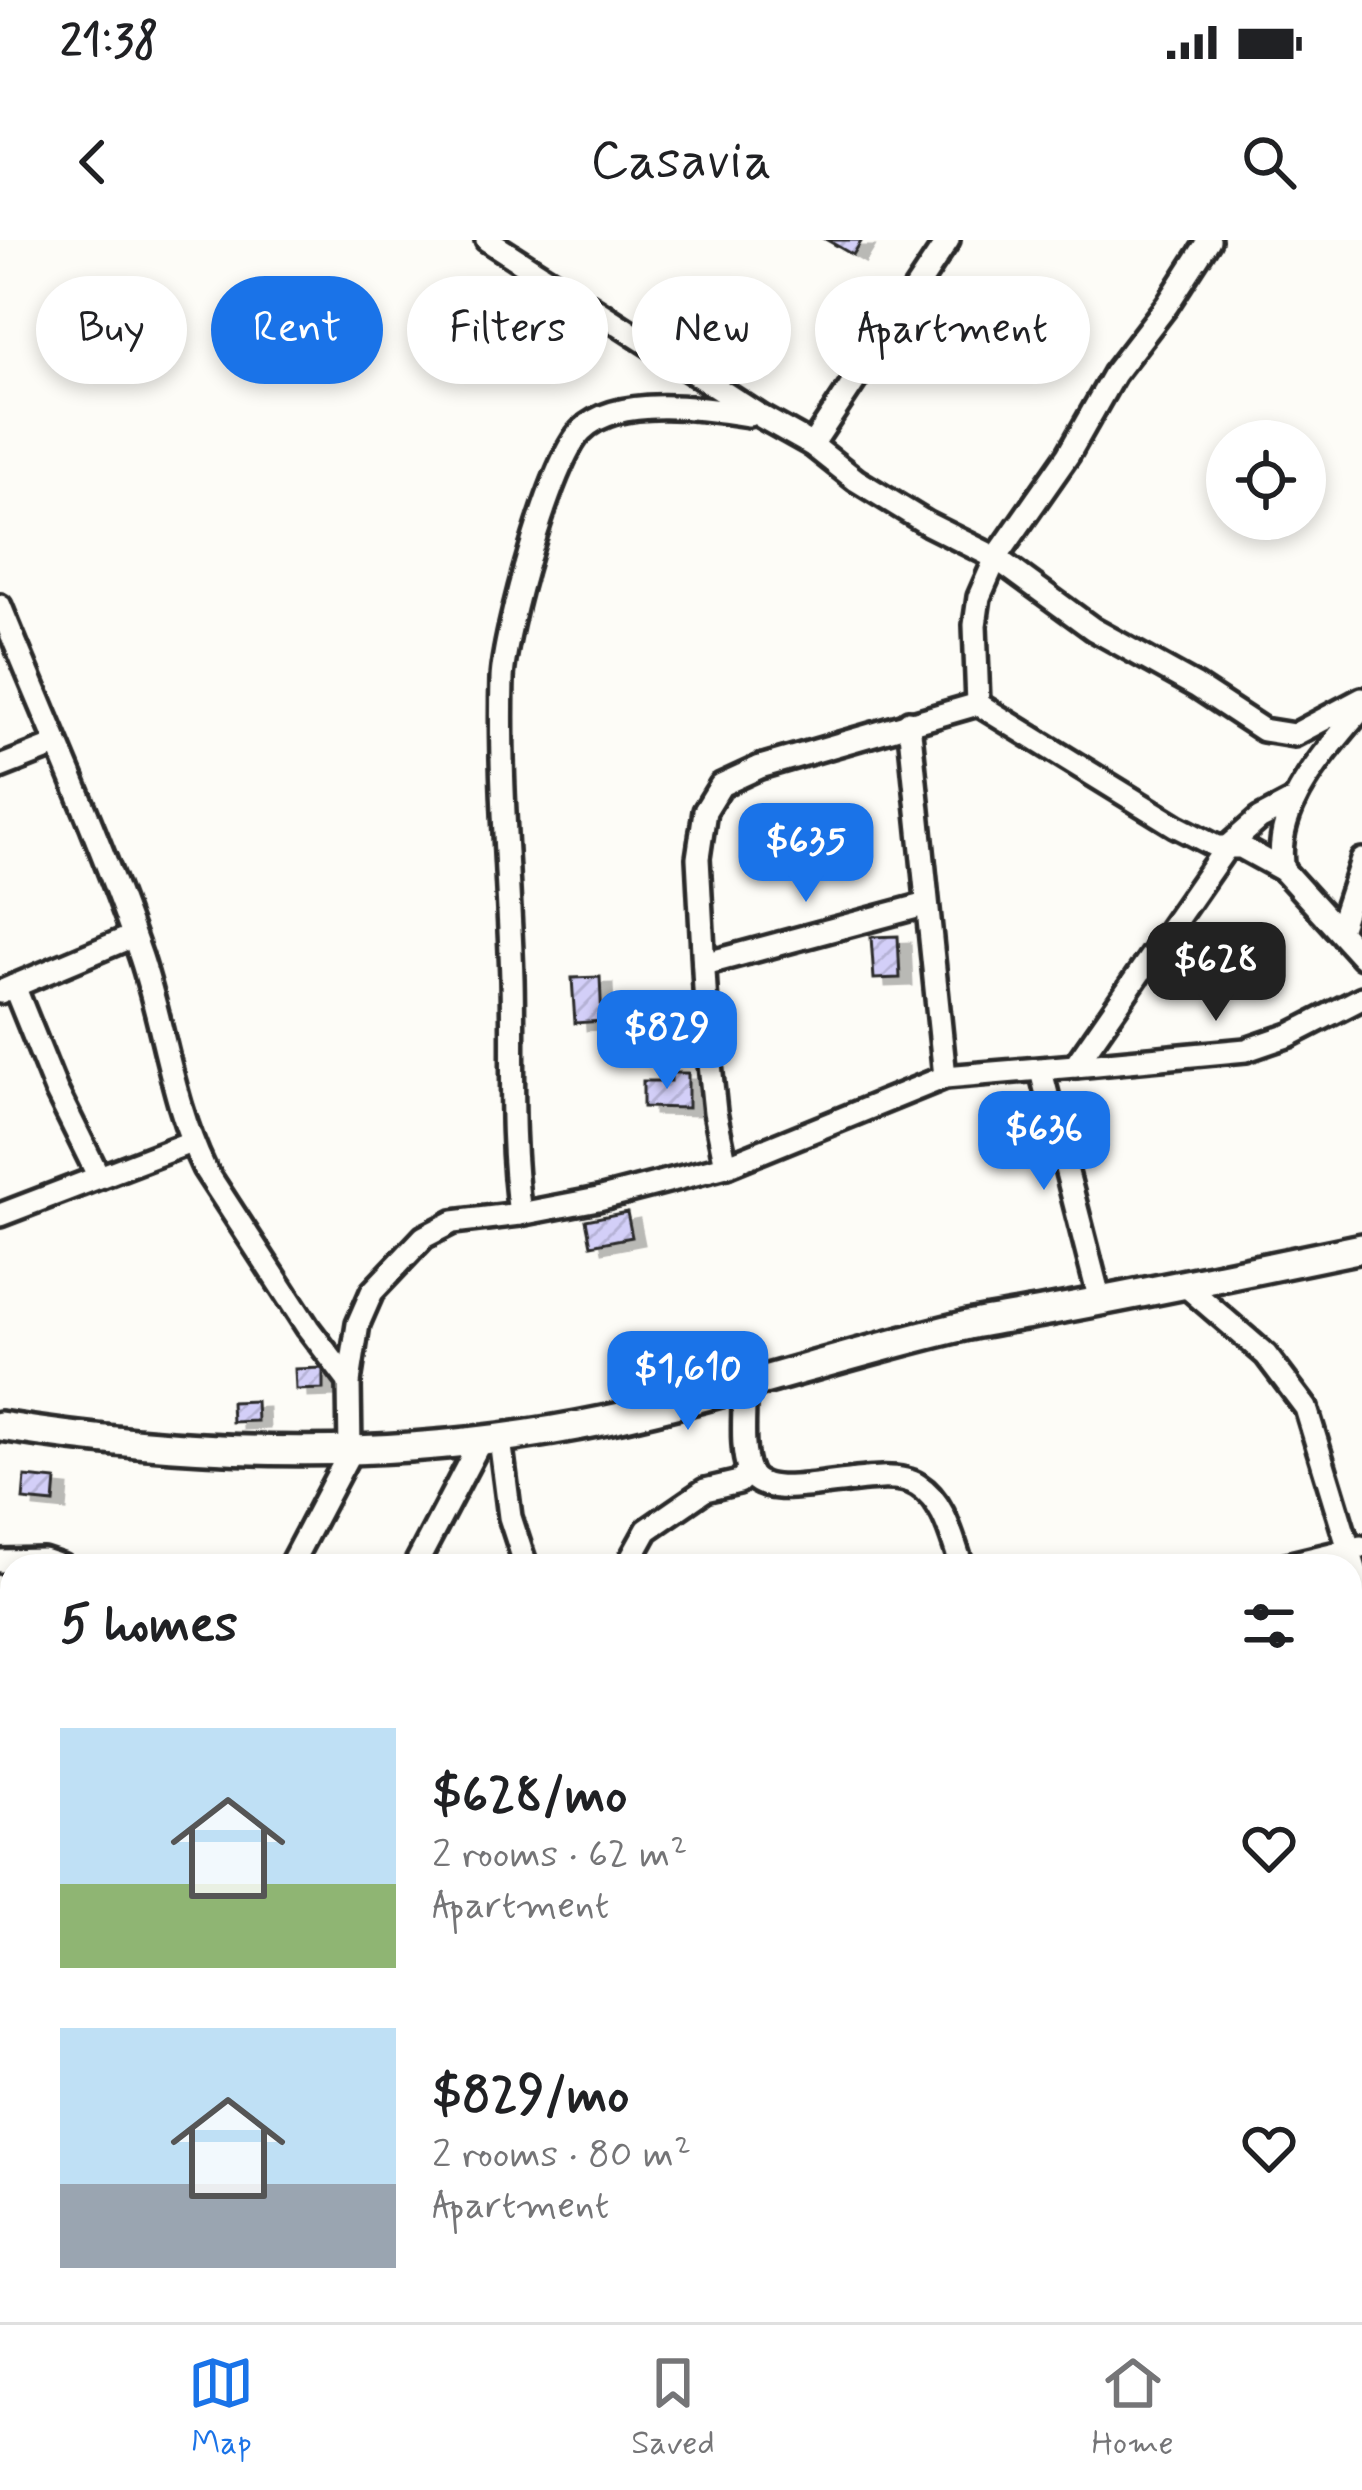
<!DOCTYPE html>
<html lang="en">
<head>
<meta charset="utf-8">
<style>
  body { margin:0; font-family:Mynerve,sans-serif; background:#f2f2f2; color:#202124; height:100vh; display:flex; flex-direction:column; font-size:45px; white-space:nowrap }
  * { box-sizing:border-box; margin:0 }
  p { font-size:39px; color:#757577 }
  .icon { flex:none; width:66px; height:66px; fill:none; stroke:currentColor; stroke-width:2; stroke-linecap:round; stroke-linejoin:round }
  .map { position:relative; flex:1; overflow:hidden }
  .sheet { position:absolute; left:0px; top:1314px; width:1362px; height:768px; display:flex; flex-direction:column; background:#fff; border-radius:36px 36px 0 0; box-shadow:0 6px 18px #0003 }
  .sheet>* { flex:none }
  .guide { position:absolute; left:36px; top:36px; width:1290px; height:108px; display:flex; gap:24px }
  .tools { position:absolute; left:1206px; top:180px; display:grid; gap:24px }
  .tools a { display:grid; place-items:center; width:120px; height:120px; border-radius:50%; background:#fff; box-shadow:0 6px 18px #0003; font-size:60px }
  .price { position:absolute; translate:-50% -102px; padding:0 27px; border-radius:24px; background:#1a73e8; color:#fff; font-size:39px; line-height:78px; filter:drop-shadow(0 3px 6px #0008) }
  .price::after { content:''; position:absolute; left:50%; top:72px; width:36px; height:27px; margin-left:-18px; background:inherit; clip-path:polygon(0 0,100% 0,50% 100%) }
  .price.current { background:#222; color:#fff }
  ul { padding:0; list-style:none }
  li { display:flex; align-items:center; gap:36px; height:300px; padding:0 60px }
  li span { display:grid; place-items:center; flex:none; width:336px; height:240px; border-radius:0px; color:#555 }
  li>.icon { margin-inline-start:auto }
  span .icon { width:144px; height:144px; fill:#fffc; stroke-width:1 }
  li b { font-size:51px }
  h2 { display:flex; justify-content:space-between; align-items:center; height:144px; padding:0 60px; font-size:51px }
  .tag { padding:0 42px; border-radius:54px; background:#fff; box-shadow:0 6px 18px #0003; font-size:42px; line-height:108px }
  .tag.current { background:#1a73e8; color:#fff }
  .status { display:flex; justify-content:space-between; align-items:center; height:84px; padding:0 60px; background:#fff; direction:ltr }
  .status svg { height:33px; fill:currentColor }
  header { display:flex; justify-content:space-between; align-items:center; height:156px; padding:0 60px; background:#fff; font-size:54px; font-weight:600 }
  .menu { display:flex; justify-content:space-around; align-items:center; height:168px; border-top:3px solid #e0e0e0; background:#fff; font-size:33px; color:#757577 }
  .menu a { display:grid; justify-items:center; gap:6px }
  .menu .current { color:#1a73e8 }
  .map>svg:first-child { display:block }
  .building { fill:url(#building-hatch); stroke:#2b2b2b; stroke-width:3; filter:url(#shadow) }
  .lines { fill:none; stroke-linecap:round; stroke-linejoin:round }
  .minor-casing { stroke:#2b2b2b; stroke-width:30 }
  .tertiary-casing { stroke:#2b2b2b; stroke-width:36 }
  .minor { stroke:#fdfcf7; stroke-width:21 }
  .tertiary { stroke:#fdfcf7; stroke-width:27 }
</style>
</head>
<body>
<div class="status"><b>21:38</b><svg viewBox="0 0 49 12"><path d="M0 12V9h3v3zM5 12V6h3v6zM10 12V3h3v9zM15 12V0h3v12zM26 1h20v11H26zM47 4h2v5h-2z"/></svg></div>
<header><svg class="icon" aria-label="back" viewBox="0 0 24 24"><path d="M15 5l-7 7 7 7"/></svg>Casavia<svg class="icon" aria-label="search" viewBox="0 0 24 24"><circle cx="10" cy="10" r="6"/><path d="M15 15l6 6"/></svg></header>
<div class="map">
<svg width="1362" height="2082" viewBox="0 0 1362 2082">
  <defs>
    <pattern id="building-hatch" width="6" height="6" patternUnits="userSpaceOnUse" patternTransform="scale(3)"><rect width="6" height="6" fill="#d3cff8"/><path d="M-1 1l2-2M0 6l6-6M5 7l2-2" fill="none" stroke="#b5b2d5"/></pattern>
    <filter id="shadow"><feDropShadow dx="12" dy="7" stdDeviation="0" flood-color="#0004"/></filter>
  </defs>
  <rect width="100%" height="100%" fill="#fdfcf7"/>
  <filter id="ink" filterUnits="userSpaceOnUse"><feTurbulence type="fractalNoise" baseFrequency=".00833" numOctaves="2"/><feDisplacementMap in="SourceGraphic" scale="24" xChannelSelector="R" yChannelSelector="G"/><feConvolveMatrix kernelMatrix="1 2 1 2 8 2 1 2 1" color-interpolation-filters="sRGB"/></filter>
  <g filter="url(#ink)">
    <g class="building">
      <polygon points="827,0 862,0 853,15"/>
      <polygon points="898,696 900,738 874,739 871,697"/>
      <polygon points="600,737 602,781 575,783 572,738"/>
      <polygon points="671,833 688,833 688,868 643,867 643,841 671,841"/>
      <polygon points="627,972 632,997 591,1005 586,980"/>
      <polygon points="323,1128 323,1149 296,1150 295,1129"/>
      <polygon points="256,1161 257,1181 232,1182 231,1162"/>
      <polygon points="25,1237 56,1240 54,1263 23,1260"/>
      <rect x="0" y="1454" width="12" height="23"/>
      <polygon points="203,2070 237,2070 239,2076 207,2082"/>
      <polygon points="546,2070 549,2082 522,2082 520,2075"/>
    </g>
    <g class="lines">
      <defs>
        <g id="minor">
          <polyline points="487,0 762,177 812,205 856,240 928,284 996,318 1093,389 1196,446 1263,490 1294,495 1362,459"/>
          <polyline points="812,205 948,0"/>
          <path d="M 0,366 C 47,482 100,598 141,717 C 164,786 172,862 204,928 L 308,1088 L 349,1142"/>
          <polyline points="978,464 975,385 979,357 996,318 1068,215 1114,134 1167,65 1209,0"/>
          <path d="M 1362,468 C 1326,512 1271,569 1283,630 L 1362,717"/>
          <polyline points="909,482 945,837"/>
          <polyline points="0,527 56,505"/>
          <polyline points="1339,690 1362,620"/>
          <polyline points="704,724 924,665"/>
          <polyline points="14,746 56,850 99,937"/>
          <polyline points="0,752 133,696"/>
          <polyline points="1075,826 1246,810 1290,795 1362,758"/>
          <polyline points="1041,831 1100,1061"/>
          <polyline points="726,926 715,872 708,805 698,618 705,571 721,545 760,527 978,464 1176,586 1217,607 1241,607 1283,630"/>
          <path d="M 520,974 C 509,895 514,818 512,739 C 509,640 499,538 502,439 C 504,394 551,219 582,190 C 618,155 704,168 749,175"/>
          <polyline points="0,975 191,902"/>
          <polyline points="1185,1045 1266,1115 1306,1168 1362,1352"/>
          <path d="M 744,1147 C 745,1172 740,1207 749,1231 C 765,1272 879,1220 918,1245 C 945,1262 952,1299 962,1326"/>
          <polyline points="500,1199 510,1277 526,1326"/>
          <polyline points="0,1321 43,1320 61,1326"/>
          <polyline points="290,1326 350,1212 349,1142 358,1084 372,1052 424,997 453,982 520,974 598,959 726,926 945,837 1075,826 1226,608 1259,579 1295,560"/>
          <polyline points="415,1326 481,1200"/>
          <polyline points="627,1326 647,1290 705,1250 739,1242 749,1230"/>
          <polyline points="1282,1326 1361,1307"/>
          <polyline points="0,1402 12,1403"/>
          <polyline points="0,1514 12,1513"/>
          <polyline points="1350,1527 1362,1524"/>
          <polyline points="0,1715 12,1720"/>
          <polyline points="0,1759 12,1745"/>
          <polyline points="0,1873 12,1881"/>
          <polyline points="125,2070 130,2082"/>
          <polyline points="348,2070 352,2082"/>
          <polyline points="574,2070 578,2082"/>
          <polyline points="858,2070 864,2082"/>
          <polyline points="760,2082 797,2070"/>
          <polyline points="908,2082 914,2070"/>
        </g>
        <path id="tertiary" d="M 0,1186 C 203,1218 405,1222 607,1180 C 729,1154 847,1113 968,1085 C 998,1079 1028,1075 1058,1069 C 1160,1050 1261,1029 1362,1008"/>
      </defs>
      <use href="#minor" class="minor-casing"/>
      <use href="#tertiary" class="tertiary-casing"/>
      <use href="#minor" class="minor"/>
      <use href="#tertiary" class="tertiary"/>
    </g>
  </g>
</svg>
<div class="tools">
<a><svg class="icon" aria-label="locate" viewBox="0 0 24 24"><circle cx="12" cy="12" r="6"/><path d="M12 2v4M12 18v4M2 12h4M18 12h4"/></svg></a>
</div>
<b class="price" style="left:806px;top:665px">$635</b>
<b class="price current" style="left:1216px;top:784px">$628</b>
<b class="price" style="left:667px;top:852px">$829</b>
<b class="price" style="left:1044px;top:953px">$636</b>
<b class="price" style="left:688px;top:1193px">$1,610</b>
<div class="guide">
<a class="tag">Buy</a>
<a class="tag current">Rent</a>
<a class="tag">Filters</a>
<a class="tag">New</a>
<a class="tag">Apartment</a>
</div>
<section class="sheet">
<h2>5 homes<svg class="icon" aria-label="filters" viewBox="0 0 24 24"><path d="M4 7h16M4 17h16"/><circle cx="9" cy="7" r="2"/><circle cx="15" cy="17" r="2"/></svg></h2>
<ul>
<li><span style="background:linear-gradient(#bfe0f5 65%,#8fb573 0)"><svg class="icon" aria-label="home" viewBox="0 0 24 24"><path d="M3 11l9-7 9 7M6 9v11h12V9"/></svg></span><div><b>$628/mo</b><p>2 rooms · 62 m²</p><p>Apartment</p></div><svg class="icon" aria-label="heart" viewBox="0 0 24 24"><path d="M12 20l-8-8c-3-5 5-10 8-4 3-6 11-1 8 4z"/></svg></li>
<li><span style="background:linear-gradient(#bfe0f5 65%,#9aa5b1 0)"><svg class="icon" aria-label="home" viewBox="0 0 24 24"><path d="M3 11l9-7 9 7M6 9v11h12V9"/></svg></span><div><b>$829/mo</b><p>2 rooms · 80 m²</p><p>Apartment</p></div><svg class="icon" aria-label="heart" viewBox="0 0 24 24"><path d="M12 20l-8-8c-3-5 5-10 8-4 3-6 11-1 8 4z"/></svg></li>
</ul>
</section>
</div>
<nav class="menu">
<a class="current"><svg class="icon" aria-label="map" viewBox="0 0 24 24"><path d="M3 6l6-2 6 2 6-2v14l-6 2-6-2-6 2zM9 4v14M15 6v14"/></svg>Map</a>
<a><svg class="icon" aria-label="saved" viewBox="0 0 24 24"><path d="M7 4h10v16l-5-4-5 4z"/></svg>Saved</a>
<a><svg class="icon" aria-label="home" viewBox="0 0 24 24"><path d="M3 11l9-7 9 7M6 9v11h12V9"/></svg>Home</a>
</nav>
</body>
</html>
